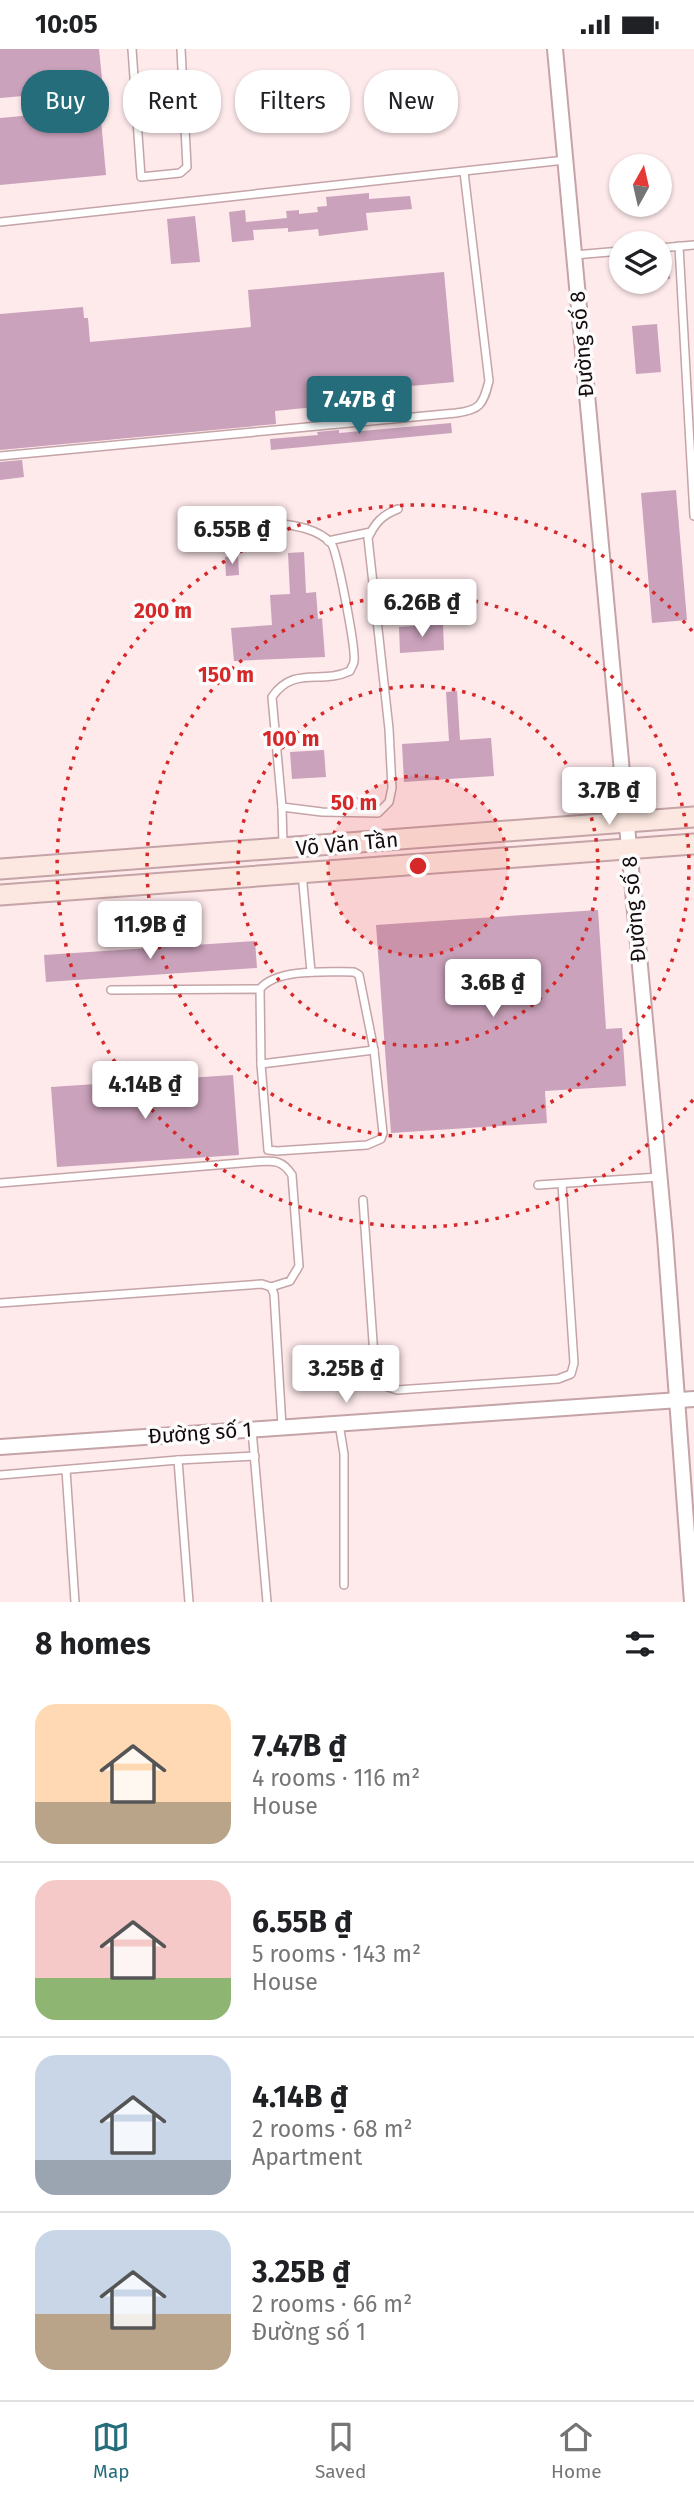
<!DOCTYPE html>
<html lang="en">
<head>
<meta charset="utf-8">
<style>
  body { margin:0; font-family:"Fira Sans",sans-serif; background:#f2f2f2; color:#202124; height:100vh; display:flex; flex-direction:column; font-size:26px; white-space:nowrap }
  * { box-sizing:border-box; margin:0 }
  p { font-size:23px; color:#757577 }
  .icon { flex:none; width:38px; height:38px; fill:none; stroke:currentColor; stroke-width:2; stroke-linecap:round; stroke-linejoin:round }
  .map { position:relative; height:1553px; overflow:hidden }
  .panel { display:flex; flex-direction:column; background:#fff; flex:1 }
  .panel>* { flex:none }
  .banner { position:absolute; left:21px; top:21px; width:653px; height:63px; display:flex; gap:14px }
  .needle { width:46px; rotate:8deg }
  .buttons { position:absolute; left:609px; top:105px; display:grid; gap:14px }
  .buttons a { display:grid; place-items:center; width:63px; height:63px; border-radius:50%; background:#fff; box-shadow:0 2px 5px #0004; font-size:35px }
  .price { position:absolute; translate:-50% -60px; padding:0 16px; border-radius:7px; background:#fff; color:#222; font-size:23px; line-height:46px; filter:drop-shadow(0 2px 4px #0008) }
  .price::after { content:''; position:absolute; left:50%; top:42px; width:21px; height:16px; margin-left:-10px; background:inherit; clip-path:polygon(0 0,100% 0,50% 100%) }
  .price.on { background:#256d7a; color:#fff }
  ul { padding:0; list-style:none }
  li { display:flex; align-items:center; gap:21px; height:175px; padding:0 35px }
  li+li { border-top:2px solid #e0e0e0 }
  li span { display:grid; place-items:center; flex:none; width:196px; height:140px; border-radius:21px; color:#555 }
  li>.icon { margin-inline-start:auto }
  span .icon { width:84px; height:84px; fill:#fffc; stroke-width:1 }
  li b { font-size:30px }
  h2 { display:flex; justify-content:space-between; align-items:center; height:84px; padding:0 35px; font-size:30px }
  .tag { padding:0 24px; border-radius:28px; background:#fff; box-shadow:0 2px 5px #0004; font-size:24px; line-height:63px }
  .tag.on { background:#256d7a; color:#fff }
  .status { display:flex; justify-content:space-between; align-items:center; height:49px; padding:0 35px; background:#fff; direction:ltr }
  .status svg { height:19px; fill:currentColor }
  .dock { display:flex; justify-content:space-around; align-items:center; height:98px; border-top:2px solid #e0e0e0; background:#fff; font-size:19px; color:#757577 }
  .dock a { display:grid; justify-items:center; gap:4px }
  .dock .on { color:#256d7a }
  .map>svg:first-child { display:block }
  .building { fill:#caa2bb }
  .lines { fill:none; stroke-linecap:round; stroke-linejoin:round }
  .lane-casing { stroke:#c4a4a7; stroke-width:10 }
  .street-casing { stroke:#c4a4a7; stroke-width:18 }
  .secondary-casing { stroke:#c4a4a7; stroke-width:23 }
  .lane { stroke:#fff; stroke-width:7 }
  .street { stroke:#fff; stroke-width:14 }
  .secondary { stroke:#fce8e0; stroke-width:19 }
  .ring { fill:none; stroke:#d62828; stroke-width:3.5; stroke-dasharray:3.5 7 }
  .labels { text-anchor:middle; stroke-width:7; stroke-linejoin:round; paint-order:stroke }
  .street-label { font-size:21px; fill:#150b0c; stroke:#fcfcfc }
  .centre { fill:#d62828; stroke:#fcfcfc; stroke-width:3.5 }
  .ring-label { font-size:21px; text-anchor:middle; font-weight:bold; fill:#d62828; stroke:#fcfcfc; stroke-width:7; stroke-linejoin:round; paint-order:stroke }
</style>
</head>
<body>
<div class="status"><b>10:05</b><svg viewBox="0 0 49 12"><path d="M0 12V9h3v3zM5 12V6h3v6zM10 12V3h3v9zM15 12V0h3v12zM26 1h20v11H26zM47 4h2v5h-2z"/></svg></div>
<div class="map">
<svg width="694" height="1553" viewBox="0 0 694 1553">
  <rect width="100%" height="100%" fill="#fee9eb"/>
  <g class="building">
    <polygon points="0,0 99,0 103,40 0,49"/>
    <polygon points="100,60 106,126 0,136 0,69"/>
    <polygon points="369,144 369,150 410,147 412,160 366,164 368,181 319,187 318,180 288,183 288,179 253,181 254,191 232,193 229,163 245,161 246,173 287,169 286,162 299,161 299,165 318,163 317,158 327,157 326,148"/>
    <polygon points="195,167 200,213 171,215 167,170"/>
    <polygon points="668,204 670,230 660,231 660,205"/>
    <polygon points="444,223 454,333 335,344 338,369 316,371 315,358 275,362 276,375 0,401 0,265 83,258 84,269 88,269 90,293 251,278 248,241"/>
    <polygon points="657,275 661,323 636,325 632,277"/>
    <polygon points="451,374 452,384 271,401 270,390 318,386 317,383 339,381 339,384"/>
    <polygon points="22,411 24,428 0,431 0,413"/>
    <polygon points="676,441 687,571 652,574 641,444"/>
    <polygon points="304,503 306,544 316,543 318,570 322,569 325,608 234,612 231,579 272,576 270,546 290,545 288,504"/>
    <polygon points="238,507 239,526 226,527 225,508"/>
    <polygon points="443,575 444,601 400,604 399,578"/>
    <polygon points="457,642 460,691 491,689 494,727 404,733 402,695 449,692 446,643"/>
    <polygon points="324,701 326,728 292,730 290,703"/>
    <polygon points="598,861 606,980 622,979 626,1037 545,1042 547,1074 391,1084 376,876"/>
    <polygon points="255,892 257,919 46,933 44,906"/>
    <polygon points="233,1026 239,1106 57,1118 51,1038"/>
  </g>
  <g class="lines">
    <defs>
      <g id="lane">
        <polyline points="132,0 141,128 180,124 187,118 181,0"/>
        <polyline points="0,173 565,111"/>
        <polyline points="679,197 694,467"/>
        <polyline points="660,199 694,196"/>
        <polyline points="574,206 621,202"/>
        <path d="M 0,407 L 456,364 C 480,361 483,356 489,332 L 464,123"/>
        <path d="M 270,473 C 290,476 316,478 331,494 C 337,501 356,600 354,612 C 354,615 351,619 350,622 C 321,636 294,616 272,648 L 282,758 L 283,796"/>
        <polyline points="328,492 371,483"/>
        <path d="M 282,758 L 322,763 L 378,764 L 389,753 L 392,739 L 389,680 L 368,489 C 375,474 382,466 398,460"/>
        <polyline points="302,824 311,923"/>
        <path d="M 111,941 L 260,940 C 276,919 329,923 354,923 L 359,926 L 374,1001 L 383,1084 L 381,1090 L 367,1096 L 277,1102 L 268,1101 L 261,1015 L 260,940"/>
        <polyline points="261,1015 374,1001"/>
        <path d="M 0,1134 L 253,1113 C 272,1112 281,1109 292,1126 L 299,1217 L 290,1232 L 271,1238"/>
        <polyline points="538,1136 659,1128"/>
        <polyline points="363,1151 374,1307 377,1325 382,1336 397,1341 558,1330 571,1325 574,1314 562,1135"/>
        <polyline points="0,1254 262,1235 271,1238 274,1245 282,1378"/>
        <polyline points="339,1375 344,1405 344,1536"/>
        <polyline points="252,1381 267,1553"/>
        <polyline points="178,1411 189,1553"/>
        <polyline points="66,1421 75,1553"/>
        <polyline points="0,1426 178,1411 255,1407"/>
      </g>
      <g id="street">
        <polyline points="555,0 665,1187 692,1553"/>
        <polyline points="0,1398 694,1350"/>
      </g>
      <g id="secondary">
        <polyline points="0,820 694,768"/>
        <polyline points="0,846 694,795"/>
      </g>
    </defs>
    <use href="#lane" class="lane-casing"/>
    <use href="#street" class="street-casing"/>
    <use href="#secondary" class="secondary-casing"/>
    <use href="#lane" class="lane"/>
    <use href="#street" class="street"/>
    <use href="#secondary" class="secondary"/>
  </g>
  <circle cx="418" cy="817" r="90" fill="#d62828" fill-opacity=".12"/>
  <g class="ring">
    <circle cx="418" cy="817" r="90"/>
    <circle cx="418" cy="817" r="180"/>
    <circle cx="418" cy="817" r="271"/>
    <path d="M693 1051A361 361 0 1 1 693 583"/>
  </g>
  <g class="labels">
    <g class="street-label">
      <text transform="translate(582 295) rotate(-95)" y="7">Đường số 8</text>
      <text transform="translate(347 795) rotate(-5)" y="7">Võ Văn Tần</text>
      <text transform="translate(634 860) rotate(-95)" y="7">Đường số 8</text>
      <text transform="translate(200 1384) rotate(-4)" y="7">Đường số 1</text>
    </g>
  </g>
  <circle cx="418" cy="817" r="10" class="centre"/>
  <g class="ring-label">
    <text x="163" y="569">200 m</text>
    <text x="226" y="633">150 m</text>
    <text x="291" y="697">100 m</text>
    <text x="354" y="761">50 m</text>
  </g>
</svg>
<div class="buttons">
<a><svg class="needle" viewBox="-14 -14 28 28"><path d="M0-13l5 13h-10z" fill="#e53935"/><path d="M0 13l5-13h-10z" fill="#757577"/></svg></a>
<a><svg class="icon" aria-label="layers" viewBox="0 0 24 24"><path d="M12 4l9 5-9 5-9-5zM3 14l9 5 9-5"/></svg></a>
</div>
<b class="price on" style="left:359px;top:387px">7.47B ₫</b>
<b class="price" style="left:232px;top:517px">6.55B ₫</b>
<b class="price" style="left:422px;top:590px">6.26B ₫</b>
<b class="price" style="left:609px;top:778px">3.7B ₫</b>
<b class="price" style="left:150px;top:912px">11.9B ₫</b>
<b class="price" style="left:493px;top:970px">3.6B ₫</b>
<b class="price" style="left:145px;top:1072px">4.14B ₫</b>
<b class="price" style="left:346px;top:1356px">3.25B ₫</b>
<div class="banner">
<a class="tag on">Buy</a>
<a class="tag">Rent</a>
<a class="tag">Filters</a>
<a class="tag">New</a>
</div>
</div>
<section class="panel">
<h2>8 homes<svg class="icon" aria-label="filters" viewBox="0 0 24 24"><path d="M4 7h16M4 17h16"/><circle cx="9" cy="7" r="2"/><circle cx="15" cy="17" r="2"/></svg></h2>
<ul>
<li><span style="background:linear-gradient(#ffd9b3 70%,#b9a48a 0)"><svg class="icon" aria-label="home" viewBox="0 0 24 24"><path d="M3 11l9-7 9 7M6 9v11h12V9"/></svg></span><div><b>7.47B ₫</b><p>4 rooms · 116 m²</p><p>House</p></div></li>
<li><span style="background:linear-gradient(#f6c9c9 70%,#8fb573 0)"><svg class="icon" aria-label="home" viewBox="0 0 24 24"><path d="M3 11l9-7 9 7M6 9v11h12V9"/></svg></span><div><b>6.55B ₫</b><p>5 rooms · 143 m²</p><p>House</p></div></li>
<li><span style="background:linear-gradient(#c9d6e8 75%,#9aa5b1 0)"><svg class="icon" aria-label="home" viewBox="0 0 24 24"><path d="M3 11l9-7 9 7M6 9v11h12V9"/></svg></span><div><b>4.14B ₫</b><p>2 rooms · 68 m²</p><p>Apartment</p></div></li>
<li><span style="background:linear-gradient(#c9d6e8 60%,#b9a48a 0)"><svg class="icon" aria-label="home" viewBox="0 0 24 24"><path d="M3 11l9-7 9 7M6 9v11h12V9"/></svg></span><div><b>3.25B ₫</b><p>2 rooms · 66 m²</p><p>Đường số 1</p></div></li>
</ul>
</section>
<nav class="dock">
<a class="on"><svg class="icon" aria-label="map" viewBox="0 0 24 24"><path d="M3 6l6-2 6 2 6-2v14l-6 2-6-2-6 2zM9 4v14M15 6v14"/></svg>Map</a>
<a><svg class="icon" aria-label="saved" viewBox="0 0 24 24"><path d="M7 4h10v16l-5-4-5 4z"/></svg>Saved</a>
<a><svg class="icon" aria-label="home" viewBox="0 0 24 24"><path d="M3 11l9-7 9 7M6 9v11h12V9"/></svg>Home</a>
</nav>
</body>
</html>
